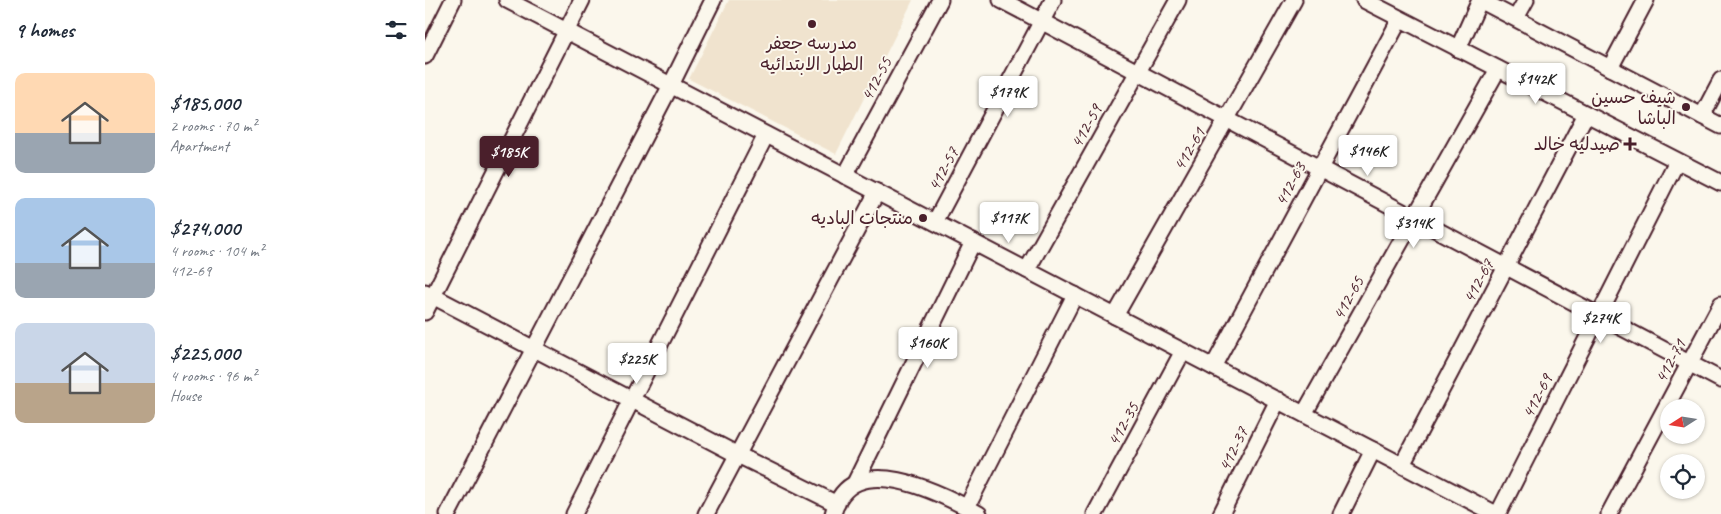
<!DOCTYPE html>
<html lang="en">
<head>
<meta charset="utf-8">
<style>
  body { margin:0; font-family:Caveat,"Playpen Sans Arabic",sans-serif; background:#f6f6f7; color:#1f2937; height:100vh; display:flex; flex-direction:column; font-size:19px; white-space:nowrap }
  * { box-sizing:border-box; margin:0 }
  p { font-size:16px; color:#747a83 }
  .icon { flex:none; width:28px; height:28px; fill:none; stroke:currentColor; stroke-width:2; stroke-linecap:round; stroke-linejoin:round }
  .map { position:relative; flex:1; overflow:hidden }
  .details { display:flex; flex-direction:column; background:#fff; width:425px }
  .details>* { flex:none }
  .needle { width:32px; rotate:258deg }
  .buttons { position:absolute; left:1235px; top:399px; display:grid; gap:10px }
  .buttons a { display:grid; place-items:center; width:45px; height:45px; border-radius:50%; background:#fff; box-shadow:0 1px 4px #0004; font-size:25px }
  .price { position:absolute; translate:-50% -42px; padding:0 11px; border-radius:5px; background:#fff; color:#222; font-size:16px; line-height:32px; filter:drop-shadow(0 1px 2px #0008) }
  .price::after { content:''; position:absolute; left:50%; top:30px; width:15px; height:11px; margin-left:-8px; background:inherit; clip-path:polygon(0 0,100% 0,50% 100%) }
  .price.active { background:#4a1f2b; color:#fff }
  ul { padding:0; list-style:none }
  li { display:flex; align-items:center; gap:15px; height:125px; padding:0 15px }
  li span { display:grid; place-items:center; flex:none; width:140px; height:100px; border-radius:10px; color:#555 }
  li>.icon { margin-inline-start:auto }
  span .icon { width:60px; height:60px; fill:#fffc; stroke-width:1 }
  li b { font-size:21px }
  h2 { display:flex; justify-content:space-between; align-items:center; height:60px; padding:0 15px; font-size:21px }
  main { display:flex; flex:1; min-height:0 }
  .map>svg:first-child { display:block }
  .built { fill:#f0e3ce }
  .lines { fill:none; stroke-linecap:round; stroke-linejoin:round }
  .street-casing { stroke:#4a1f2b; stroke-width:19 }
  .street { stroke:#fbf7ec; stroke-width:15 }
  .poi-dot { fill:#4a1f2b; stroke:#fbf7ec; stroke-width:2 }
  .labels { text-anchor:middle; stroke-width:4; stroke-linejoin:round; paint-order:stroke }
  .poi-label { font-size:18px; fill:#4a1f2b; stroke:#fbf7ec; text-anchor:end }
  .street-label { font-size:18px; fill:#4a1f2b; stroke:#fbf7ec }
</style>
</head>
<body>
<main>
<section class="details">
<h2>9 homes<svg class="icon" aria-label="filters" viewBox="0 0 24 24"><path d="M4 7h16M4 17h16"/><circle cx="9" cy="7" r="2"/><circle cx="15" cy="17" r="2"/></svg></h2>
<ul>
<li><span style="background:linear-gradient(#ffd9b3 60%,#9aa5b1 0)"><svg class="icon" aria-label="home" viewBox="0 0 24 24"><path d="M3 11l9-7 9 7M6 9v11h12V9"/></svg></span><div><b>$185,000</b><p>2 rooms · 70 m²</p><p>Apartment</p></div></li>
<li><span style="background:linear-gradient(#a9c7e8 65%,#9aa5b1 0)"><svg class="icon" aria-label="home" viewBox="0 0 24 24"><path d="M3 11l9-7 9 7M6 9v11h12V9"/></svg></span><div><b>$274,000</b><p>4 rooms · 104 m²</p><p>412-69</p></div></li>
<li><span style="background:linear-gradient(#c9d6e8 60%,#b9a48a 0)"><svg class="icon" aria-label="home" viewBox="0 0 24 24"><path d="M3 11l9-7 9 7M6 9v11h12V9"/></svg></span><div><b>$225,000</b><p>4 rooms · 96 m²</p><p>House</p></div></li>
</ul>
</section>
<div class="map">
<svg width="1296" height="514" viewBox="0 0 1296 514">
  <rect width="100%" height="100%" fill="#fbf7ec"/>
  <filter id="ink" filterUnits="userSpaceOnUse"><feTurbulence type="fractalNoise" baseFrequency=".02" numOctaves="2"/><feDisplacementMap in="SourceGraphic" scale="10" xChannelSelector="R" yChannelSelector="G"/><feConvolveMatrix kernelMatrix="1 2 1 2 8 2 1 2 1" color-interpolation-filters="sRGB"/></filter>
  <g filter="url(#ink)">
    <polygon class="built" points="304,0 488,0 411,154 264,79"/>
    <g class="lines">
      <defs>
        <g id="street">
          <polyline points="82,0 1071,514"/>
          <polyline points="576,0 1296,380"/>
          <polyline points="939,0 1296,183"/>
          <polyline points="1055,0 1296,126"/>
          <polyline points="1091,18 1101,0"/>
          <polyline points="1033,49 1055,0"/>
          <polyline points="0,56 28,0"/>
          <polyline points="1185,68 1221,0"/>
          <polyline points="1277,116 1296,80"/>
          <polyline points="420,176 515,0"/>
          <polyline points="510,222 628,0"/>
          <polyline points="602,270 753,0"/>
          <polyline points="0,292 313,455 412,504"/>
          <polyline points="0,312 157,0"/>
          <polyline points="690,316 869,0"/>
          <polyline points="788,367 975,19"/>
          <polyline points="879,414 1073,69"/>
          <polyline points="977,465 1161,114"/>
          <polyline points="430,483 548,242"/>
          <polyline points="542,507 650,295"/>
          <polyline points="23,514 246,85 288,0"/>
          <polyline points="149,514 341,135"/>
          <polyline points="281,514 452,192"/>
          <path d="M 408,514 C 425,446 516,493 554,514"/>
          <polyline points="670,514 758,351"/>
          <polyline points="796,514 853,400"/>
          <polyline points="916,514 948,450"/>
          <polyline points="1073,514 1252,161"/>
          <polyline points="1184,514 1296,304"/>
        </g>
      </defs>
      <use href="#street" class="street-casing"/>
      <use href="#street" class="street"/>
    </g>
  </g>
  <g class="poi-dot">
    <circle cx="387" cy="24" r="5"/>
    <circle cx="1261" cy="107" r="5"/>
    <path d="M1202.5 136.5h5v5h5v5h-5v5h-5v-5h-5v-5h5z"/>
    <circle cx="498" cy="218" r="5"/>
  </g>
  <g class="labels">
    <g class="poi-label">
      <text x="387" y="49" text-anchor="middle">مدرسه جعفر<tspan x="387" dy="21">الطيار الابتدائيه</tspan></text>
      <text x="1251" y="103">شيف حسين<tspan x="1251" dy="21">الباشا</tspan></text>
      <text x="1195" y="150">صيدليه خالد</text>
      <text x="488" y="224">منتجات الباديه</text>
    </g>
    <g class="street-label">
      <text transform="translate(451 79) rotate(-62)" y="6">412-55</text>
      <text transform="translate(661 126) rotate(-61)" y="6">412-59</text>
      <text transform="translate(764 149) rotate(-60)" y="6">412-61</text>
      <text transform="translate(518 169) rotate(-62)" y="6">412-57</text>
      <text transform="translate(865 184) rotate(-62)" y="6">412-63</text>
      <text transform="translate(1053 281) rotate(-62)" y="6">412-67</text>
      <text transform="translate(923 298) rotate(-61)" y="6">412-65</text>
      <text transform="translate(1245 361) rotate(-62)" y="6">412-71</text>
      <text transform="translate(1112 396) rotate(-63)" y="6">412-69</text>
      <text transform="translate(698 424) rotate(-61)" y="6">412-35</text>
      <text transform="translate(808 449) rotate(-64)" y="6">412-37</text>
    </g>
  </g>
</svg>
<div class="buttons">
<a><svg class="needle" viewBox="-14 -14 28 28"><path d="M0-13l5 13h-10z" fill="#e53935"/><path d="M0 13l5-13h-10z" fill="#747a83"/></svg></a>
<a><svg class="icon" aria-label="locate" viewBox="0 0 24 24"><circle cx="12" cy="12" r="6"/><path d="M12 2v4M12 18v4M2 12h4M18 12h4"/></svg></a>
</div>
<b class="price" style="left:1111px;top:105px">$142K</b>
<b class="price" style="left:583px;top:118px">$179K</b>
<b class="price" style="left:943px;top:177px">$146K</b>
<b class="price active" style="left:84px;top:178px">$185K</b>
<b class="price" style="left:584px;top:244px">$117K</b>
<b class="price" style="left:989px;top:249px">$314K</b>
<b class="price" style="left:1176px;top:344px">$274K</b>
<b class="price" style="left:503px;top:369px">$160K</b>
<b class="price" style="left:212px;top:385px">$225K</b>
</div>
</main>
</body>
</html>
